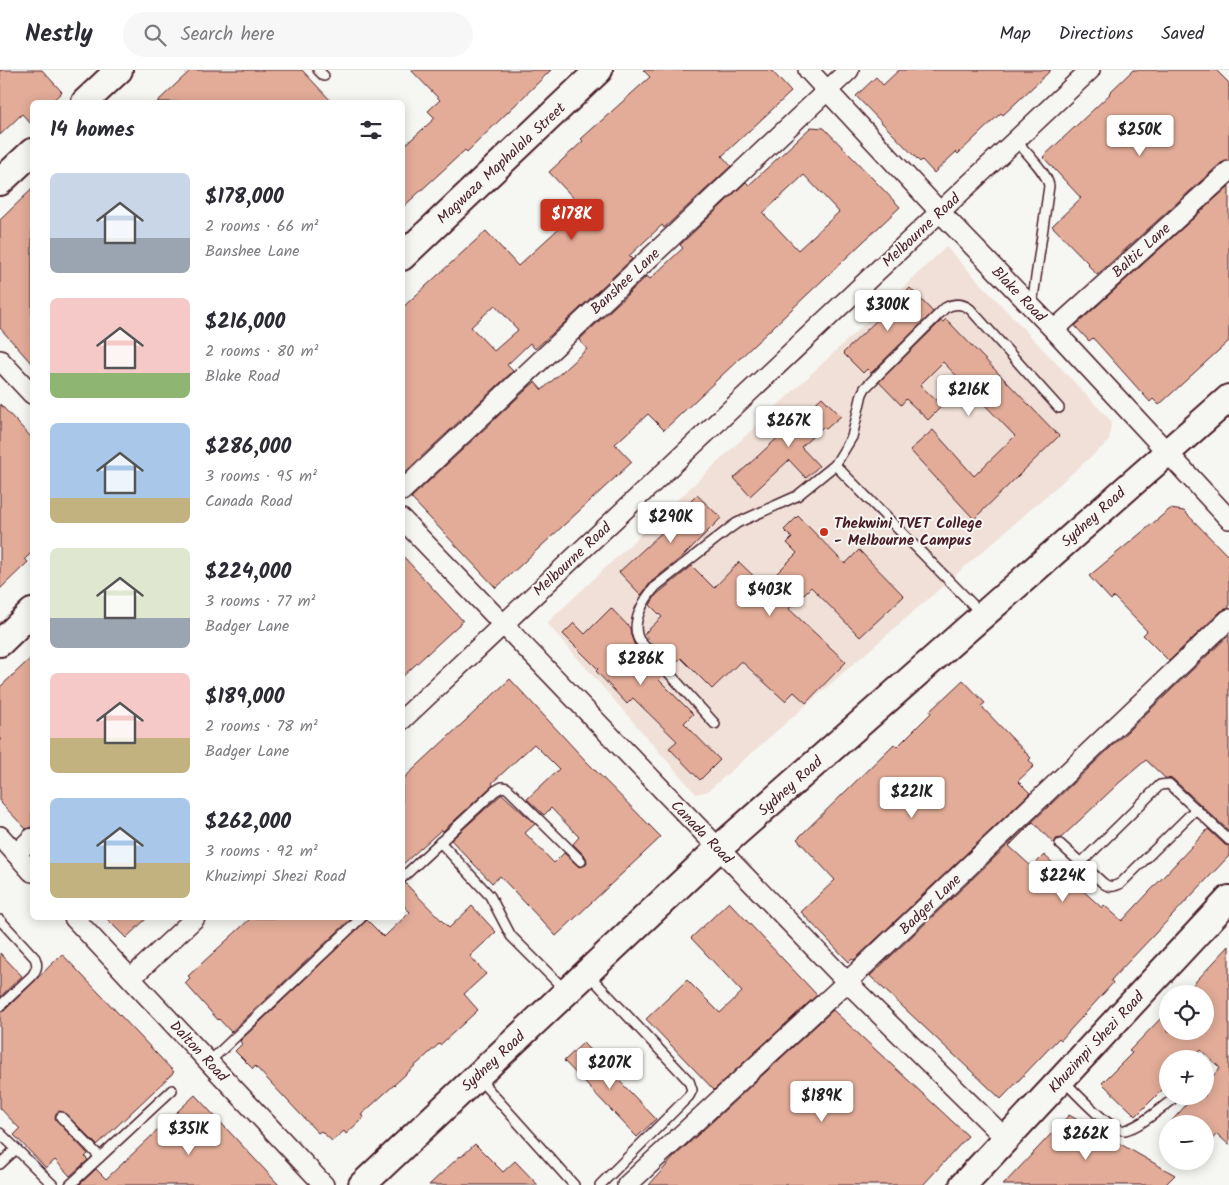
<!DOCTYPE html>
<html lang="en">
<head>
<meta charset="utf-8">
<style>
  body { margin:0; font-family:Kalam,sans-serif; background:#f7f7f7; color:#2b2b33; height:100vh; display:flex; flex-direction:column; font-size:19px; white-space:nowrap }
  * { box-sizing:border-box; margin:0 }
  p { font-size:16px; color:#7c7c81 }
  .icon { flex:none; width:28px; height:28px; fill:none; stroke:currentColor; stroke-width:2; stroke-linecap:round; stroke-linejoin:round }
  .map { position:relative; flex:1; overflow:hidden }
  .sheet { position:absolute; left:30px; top:30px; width:375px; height:820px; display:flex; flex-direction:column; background:#fff; border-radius:8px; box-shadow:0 2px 12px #0003 }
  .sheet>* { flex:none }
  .fabs { position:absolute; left:1159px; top:915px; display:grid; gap:10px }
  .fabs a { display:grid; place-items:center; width:55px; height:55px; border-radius:50%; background:#fff; box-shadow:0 2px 12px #0003; font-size:25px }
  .price { position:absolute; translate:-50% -42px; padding:0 11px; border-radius:5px; background:#fff; color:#222; font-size:16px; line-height:32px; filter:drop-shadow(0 1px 2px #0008) }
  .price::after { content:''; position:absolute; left:50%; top:30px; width:15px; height:11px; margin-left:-8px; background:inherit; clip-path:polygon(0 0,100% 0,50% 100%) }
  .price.on { background:#c8321e; color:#fff }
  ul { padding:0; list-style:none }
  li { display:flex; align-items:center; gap:15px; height:125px; padding:0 20px }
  li span { display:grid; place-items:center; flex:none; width:140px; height:100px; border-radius:8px; color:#555 }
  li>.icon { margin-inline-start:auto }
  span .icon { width:60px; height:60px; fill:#fffc; stroke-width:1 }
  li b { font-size:21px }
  h2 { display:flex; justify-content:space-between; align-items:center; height:60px; padding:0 20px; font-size:21px }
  header { display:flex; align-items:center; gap:30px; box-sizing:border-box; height:70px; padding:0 25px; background:#fff; border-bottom:1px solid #e1e1e2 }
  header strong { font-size:24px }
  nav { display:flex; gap:28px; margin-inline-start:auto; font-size:18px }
  .search { width:350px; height:45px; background:#f7f7f7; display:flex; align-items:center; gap:12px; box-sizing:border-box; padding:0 18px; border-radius:28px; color:#7c7c81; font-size:19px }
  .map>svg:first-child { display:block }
  .built { fill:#f0e0d7 }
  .building { fill:#e2ac98; stroke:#4a1f2b; fill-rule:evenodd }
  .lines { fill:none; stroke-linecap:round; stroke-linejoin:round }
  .lane-casing { stroke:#4a1f2b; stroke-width:12 }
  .street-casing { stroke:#4a1f2b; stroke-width:22 }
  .secondary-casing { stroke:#4a1f2b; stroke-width:30 }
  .lane { stroke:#f6f6f2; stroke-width:9 }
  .street { stroke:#f6f6f2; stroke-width:19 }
  .secondary { stroke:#f6f6f2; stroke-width:26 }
  .poi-dot { fill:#c8321e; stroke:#f6f6f2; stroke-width:2 }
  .labels { text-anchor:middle; stroke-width:4; stroke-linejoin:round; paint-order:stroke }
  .street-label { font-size:15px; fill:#4a1f2b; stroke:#f6f6f2 }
  .poi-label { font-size:15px; font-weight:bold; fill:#4a1f2b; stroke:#f6f6f2; text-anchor:start }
</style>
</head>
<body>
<header>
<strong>Nestly</strong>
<div class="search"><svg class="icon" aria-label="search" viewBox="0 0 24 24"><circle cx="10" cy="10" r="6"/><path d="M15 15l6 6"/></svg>Search here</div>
<nav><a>Map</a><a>Directions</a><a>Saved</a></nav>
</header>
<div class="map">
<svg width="1229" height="1115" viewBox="0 0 1229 1115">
  <rect width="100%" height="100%" fill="#f6f6f2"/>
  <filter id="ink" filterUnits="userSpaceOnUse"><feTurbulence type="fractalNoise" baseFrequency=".02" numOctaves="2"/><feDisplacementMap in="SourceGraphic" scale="10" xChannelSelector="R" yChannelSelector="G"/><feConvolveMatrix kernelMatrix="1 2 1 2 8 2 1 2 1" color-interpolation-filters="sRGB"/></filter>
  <g filter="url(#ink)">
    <polygon class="built" points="946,177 1111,351 1109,371 708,721 696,724 547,553"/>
    <g class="building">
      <polygon points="0,0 42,0 62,22 51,32 32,32 32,55 22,44 0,65"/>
      <polygon points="191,0 302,0 332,32 157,32"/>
      <polygon points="411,0 551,0 467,82 465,80 402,138 402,78 435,48 428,41 440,30"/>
      <path d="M 643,0 L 771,0 L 791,22 L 722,86 L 731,96 L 664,158 L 662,155 L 629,186 L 632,189 L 563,254 L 535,279 L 530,273 L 507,295 L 513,301 L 402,405 L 402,238 L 486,161 L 518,196 L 582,137 L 549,102 L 583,71 L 581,69 L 650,7 ZM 495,235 L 518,260 L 494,281 L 471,257 Z"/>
      <polygon points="899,0 1051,0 1003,45 1001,43 958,84 956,82 934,103 922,90 920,92 856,26 876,7 883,15"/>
      <polygon points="1133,0 1216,0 1229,13 1229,90 1221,93 1097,205 1088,195 1089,194 1052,156 1081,128 1043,87 1110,24 1109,23"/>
      <path d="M 811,57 L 824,58 L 900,137 L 664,360 L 648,344 L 615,374 L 632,392 L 496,518 L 411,428 L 528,318 L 535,312 L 542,320 L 587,279 L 579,270 L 647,206 L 650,209 L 683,178 L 680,175 L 746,112 L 749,115 ZM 804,105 L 839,142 L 798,180 L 763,143 Z"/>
      <polygon points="1229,116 1229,271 1159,335 1153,329 1150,332 1093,268 1089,271 1075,256"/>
      <polygon points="32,119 32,294 0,258 0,150"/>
      <polygon points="910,218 933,242 871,303 867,299 863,303 843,283"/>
      <polygon points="946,249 1059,366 974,449 910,380 933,360 974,406 1015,366 943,292 920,315 942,336 928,350 906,329 901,335 879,312 941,251 943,252"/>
      <polygon points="822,327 841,346 826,359 823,357 801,377 819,396 806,408 789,390 750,426 734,408"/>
      <polygon points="0,334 32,368 32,482 25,489 28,492 0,519"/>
      <polygon points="697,425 721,448 682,487 651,512 641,525 619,502 671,454 670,452"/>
      <polygon points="1170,439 1184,441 1229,487 1229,538 1221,541 1169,591 1143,565 1147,561 1114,527 1111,530 1089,506"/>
      <polygon points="798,446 845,494 859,480 904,526 860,567 811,517 789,539 846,592 806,633 794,622 785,631 741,591 712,619 681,588 672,597 644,564 662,547 650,535 656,525 692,496 714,518 739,492 764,516 797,483 787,473 792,468 784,460"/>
      <polygon points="402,485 463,551 402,607"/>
      <polygon points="611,538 630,558 631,565 634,574 663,606 659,610 693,644 684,653 720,690 700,710 669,678 677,671 633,628 627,634 596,601 598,599 563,564 574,553 585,564"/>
      <polygon points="1229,565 1229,761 1173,709 1165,708 1146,690 1120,712 1061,768 1056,769 1054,774 1033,752 1009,776 1032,797 1044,785 1102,838 1104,835 1122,851 1208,759 1225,775 1229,776 1229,786 1111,910 1113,913 1061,970 1059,968 1001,1029 870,906"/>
      <polygon points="32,587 32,757 26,759 0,732 0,617"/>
      <polygon points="510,609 585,690 661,767 556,866 500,806 492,813 451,770 502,724 535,754 525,763 554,793 564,783 579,797 586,795 587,792 586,787 573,774 579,767 551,738 544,745 527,729 559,699 534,674 492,713 493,715 443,761 441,760 402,795 402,710"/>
      <polygon points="963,610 985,633 981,636 1031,688 1029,690 1034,696 1018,711 1030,723 854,890 852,889 849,892 801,842 835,810 797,769 894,674 897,677 931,643 930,641"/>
      <polygon points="405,813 449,858 472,836 496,862 470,886 486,904 464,924 478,940 440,975 439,974 361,1045 364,1047 346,1064 344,1061 332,1071 321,1061 318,1063 255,996 253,999 235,981 242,974 240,971 367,850 384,867 410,842 402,834 402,814"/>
      <polygon points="729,832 817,925 714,1020 646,949 687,910 720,943 742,922 691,868"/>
      <polygon points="106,848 147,848 126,868"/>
      <polygon points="251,848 352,848 231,962 219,949 218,950 185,913 190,908 188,906"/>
      <polygon points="1229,876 1229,1075 1217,1064 1205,1077 1205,1054 1169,1054 1194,1026 1205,1026 1205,1015 1220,998 1201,980 1193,989 1168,989 1168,1014 1136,1046 1102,1013 1132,983 1129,981 1168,941 1168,961 1205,961 1205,924 1184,924"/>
      <polygon points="0,883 22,906 0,927"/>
      <polygon points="62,884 174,1002 97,1075 65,1043 60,1041 56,1043 55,1048 57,1051 88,1084 85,1087 88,1090 70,1106 55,1090 46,1098 14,1065 20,1059 0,1038 0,942 4,941"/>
      <polygon points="833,940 968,1066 923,1115 649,1115 674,1087"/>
      <polygon points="583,973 656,1049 637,1067 564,991"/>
      <polygon points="195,1025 279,1115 79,1115 96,1099 106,1109"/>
      <polygon points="1069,1045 1145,1088 1175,1105 1165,1115 1003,1115"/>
      <polygon points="475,1074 503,1102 515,1091 538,1115 429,1115 460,1086 461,1087"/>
    </g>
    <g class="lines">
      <defs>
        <g id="lane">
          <polyline points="318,0 324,6"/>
          <path d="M 1016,70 C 1025,82 1047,102 1049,116 L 1032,235"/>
          <polyline points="835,395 982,544"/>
          <path d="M 715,654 L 639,570 C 630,553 644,529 656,516 L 730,458 L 737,453 L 797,426 L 835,395 L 852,367 L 862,324 L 865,318 L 945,238 C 954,233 962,233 970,239 L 1059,338"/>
          <polyline points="440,772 490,826 511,866 565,920"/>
          <path d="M 1060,774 L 1103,813 C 1109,818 1114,817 1121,813 L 1196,739"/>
          <polyline points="1081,793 1160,715 1169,714 1229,770"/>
          <polyline points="402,808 495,721 502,717 507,718 581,791"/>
          <path d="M 0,850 L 35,888 C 38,895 37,899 32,906 L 0,936"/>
          <polyline points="589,905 689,1011 692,1020 689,1026 600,1115"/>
          <polyline points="209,992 361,848"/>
          <polyline points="479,1009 574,1115"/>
          <path d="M 1064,1011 C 1074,1021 1112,1063 1125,1060 C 1140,1057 1158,1040 1171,1031"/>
          <polyline points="61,1047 100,1087"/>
          <polyline points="0,1063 53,1115"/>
          <polyline points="0,1094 16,1079"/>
          <polyline points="70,1115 172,1020"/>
        </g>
        <g id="street">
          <polyline points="808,0 940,142 1054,260 1229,449"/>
          <polyline points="1054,260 1229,101"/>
          <polyline points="0,290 32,324"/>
          <polyline points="402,421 849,0"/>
          <polyline points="402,449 847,912 1006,1069"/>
          <polyline points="402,650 1090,0"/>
          <polyline points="0,766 32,802"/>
          <polyline points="16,784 32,768"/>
          <polyline points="74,848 324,1115"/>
          <polyline points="131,908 195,848"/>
          <polyline points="627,1115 847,912 1229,549"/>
        </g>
        <g id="secondary">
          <polyline points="85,32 119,0"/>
          <polyline points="0,112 32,82"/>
          <polyline points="402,187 599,0"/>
          <polyline points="0,573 32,542"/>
          <polyline points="362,1115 718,779 1229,328"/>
          <polyline points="963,1115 1229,829"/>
        </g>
      </defs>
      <use href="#lane" class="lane-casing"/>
      <use href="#street" class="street-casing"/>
      <use href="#secondary" class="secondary-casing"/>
      <use href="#lane" class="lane"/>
      <use href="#street" class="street"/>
      <use href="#secondary" class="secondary"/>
    </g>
  </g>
  <circle class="poi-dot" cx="824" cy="462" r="5"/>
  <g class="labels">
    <g class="street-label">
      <text transform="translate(501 93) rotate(-43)" y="5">Magwaza Maphalala Street</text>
      <text transform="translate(921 160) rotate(-43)" y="5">Melbourne Road</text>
      <text transform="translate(1141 180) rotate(-42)" y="5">Baltic Lane</text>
      <text transform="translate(625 211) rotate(-43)" y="5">Banshee Lane</text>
      <text transform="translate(1019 224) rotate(46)" y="5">Blake Road</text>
      <text transform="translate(1093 447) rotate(-42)" y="5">Sydney Road</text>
      <text transform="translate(572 489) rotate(-43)" y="5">Melbourne Road</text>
      <text transform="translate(790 716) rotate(-42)" y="5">Sydney Road</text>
      <text transform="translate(702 762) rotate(46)" y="5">Canada Road</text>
      <text transform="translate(930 834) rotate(-44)" y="5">Badger Lane</text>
      <text transform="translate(1096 972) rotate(-47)" y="5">Khuzimpi Shezi Road</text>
      <text transform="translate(199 981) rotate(47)" y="5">Dalton Road</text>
      <text transform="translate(493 991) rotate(-43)" y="5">Sydney Road</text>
    </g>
    <g class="poi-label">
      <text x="834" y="458">Thekwini TVET College<tspan x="834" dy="17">- Melbourne Campus</tspan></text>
    </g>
  </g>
</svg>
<div class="fabs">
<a><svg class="icon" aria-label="locate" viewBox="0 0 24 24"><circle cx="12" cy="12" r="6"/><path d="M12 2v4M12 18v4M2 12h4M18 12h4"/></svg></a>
<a>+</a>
<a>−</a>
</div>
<b class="price" style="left:1140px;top:87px">$250K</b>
<b class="price on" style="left:572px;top:171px">$178K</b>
<b class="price" style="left:888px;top:262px">$300K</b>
<b class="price" style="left:969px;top:347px">$216K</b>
<b class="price" style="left:789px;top:378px">$267K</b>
<b class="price" style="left:671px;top:474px">$290K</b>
<b class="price" style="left:770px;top:547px">$403K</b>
<b class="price" style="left:641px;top:616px">$286K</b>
<b class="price" style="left:912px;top:749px">$221K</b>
<b class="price" style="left:1063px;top:833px">$224K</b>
<b class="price" style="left:610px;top:1020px">$207K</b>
<b class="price" style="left:822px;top:1053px">$189K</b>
<b class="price" style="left:189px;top:1086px">$351K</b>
<b class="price" style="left:1086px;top:1091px">$262K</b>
<section class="sheet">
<h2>14 homes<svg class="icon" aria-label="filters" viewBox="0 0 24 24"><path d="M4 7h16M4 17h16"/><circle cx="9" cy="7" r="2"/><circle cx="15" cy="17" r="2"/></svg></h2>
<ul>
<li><span style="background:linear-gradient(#c9d6e8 65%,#9aa5b1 0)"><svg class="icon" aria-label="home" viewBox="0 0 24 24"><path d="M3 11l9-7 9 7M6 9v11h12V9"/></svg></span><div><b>$178,000</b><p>2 rooms · 66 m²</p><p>Banshee Lane</p></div></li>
<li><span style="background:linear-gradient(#f6c9c9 75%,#8fb573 0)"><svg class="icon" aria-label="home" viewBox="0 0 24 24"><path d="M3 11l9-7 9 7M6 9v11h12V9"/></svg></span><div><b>$216,000</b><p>2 rooms · 80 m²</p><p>Blake Road</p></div></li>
<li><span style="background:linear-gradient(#a9c7e8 75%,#c2b280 0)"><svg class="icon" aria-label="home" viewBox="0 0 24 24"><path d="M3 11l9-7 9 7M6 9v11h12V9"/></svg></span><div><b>$286,000</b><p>3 rooms · 95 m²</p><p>Canada Road</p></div></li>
<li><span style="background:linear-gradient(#dfe7d0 70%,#9aa5b1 0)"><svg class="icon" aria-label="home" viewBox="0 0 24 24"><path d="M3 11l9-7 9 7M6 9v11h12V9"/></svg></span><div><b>$224,000</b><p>3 rooms · 77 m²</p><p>Badger Lane</p></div></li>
<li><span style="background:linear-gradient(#f6c9c9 65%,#c2b280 0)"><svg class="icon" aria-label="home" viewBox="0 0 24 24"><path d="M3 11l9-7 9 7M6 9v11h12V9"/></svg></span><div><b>$189,000</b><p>2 rooms · 78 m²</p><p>Badger Lane</p></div></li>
<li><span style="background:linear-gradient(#a9c7e8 65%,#c2b280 0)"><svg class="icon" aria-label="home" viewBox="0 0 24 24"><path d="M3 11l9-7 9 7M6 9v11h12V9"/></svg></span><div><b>$262,000</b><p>3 rooms · 92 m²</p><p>Khuzimpi Shezi Road</p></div></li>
</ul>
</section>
</div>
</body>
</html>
